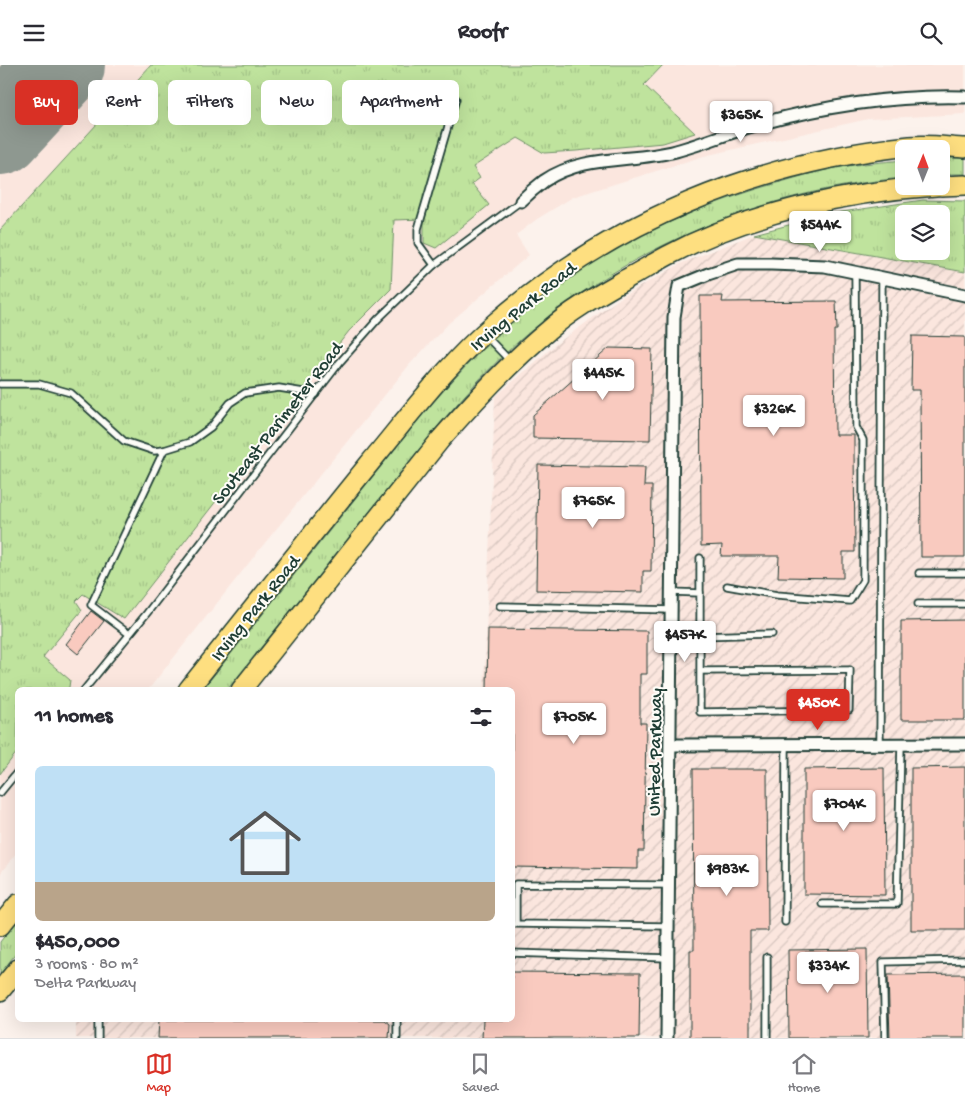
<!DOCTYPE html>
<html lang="en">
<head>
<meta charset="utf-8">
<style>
  body { margin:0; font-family:"Gochi Hand",sans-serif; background:#f2f2f3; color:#2b2b33; height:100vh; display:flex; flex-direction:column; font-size:19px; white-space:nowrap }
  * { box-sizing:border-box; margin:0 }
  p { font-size:16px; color:#7c7c81 }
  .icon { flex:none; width:28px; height:28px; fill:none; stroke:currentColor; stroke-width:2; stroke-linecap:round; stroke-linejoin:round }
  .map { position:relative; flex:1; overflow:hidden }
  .sheet { position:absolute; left:15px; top:622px; width:500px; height:335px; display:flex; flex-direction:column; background:#fff; border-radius:8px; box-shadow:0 5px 20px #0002 }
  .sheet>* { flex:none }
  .hud { position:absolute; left:15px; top:15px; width:500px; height:45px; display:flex; gap:10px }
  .needle { width:32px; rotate:1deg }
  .buttons { position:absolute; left:895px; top:75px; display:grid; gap:10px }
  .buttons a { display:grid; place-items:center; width:55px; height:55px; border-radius:8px; background:#fff; box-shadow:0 5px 20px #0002; font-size:25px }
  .price { position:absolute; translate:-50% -42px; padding:0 11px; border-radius:5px; background:#fff; color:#222; font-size:16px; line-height:32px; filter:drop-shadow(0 1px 2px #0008) }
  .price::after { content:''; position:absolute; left:50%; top:30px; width:15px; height:11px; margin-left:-8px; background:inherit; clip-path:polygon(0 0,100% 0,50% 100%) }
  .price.current { background:#d93025; color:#fff }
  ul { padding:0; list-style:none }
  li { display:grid; align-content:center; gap:10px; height:265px; padding:0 20px }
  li+li { border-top:1px solid #e1e1e2 }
  li span { display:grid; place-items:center; height:155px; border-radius:8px; color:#555 }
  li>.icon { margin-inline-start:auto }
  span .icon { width:90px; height:90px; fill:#fffc; stroke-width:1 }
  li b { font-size:21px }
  h2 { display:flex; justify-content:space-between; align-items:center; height:60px; padding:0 20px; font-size:21px }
  .tag { padding:0 18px; border-radius:8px; background:#fff; box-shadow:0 5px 20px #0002; font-size:18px; line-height:45px }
  .tag.current { background:#d93025; color:#fff }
  header { display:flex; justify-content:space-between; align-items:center; height:65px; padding:0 20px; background:#fff; font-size:22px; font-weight:800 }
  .tabs { display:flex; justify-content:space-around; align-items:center; height:70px; border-top:1px solid #e1e1e2; background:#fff; font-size:14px; color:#7c7c81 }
  .tabs a { display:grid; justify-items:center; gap:2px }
  .tabs .current { color:#d93025 }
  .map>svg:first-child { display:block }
  .built { fill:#fbe6de }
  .industrial { fill:url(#industrial-furrows) }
  .grass { fill:url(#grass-tufts); stroke:#6f9068; fill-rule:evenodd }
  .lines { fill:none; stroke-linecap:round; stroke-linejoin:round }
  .runway { stroke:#8e9890; stroke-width:88 }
  .building { fill:#f9cabf; stroke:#1f3d34 }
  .lane-casing { stroke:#1f3d34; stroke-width:9 }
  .street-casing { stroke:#1f3d34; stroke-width:15 }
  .primary-casing { stroke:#1f3d34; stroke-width:22 }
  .lane { stroke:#fdfcf7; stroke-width:5.5 }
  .street { stroke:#fdfcf7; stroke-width:11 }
  .primary { stroke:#fedf80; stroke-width:19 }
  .labels { text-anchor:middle; stroke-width:4; stroke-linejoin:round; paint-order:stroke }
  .street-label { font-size:19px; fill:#1f3d34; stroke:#fdfcf7 }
</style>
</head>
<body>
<header><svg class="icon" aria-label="menu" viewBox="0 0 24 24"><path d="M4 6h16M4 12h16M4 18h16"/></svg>Roofr<svg class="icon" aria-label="search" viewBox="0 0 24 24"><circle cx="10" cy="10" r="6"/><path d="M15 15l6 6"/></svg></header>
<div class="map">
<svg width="965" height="973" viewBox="0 0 965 973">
  <defs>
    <pattern id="industrial-furrows" width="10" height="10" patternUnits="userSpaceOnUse" patternTransform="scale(1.25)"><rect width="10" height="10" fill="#fbe6de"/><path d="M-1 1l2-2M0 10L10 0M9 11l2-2" fill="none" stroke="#d7c6bf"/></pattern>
    <pattern id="grass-tufts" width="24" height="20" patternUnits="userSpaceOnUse" patternTransform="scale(1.25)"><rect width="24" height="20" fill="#bfe39d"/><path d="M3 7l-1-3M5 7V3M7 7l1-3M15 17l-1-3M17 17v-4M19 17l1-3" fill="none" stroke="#a4c488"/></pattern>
  </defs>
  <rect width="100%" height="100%" fill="#fcf2ec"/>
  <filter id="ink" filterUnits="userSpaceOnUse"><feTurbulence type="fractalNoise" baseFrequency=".02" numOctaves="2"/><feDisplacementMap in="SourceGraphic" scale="10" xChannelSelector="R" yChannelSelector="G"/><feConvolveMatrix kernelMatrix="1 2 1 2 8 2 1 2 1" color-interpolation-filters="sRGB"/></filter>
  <g filter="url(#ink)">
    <polygon class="built" points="0,0 965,0 965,49 868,54 704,91 573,132 537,154 516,170 529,190 449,258 410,299 260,484 148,625 18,625 17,787 0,809"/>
    <polygon class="industrial" points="754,169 965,207 965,973 76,973 76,955 512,955 512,625 484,625 495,332 555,280 623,231 682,198"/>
    <g class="grass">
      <polygon points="151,0 663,0 644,20 695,68 663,78 576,86 544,88 518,73 473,102 480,113 472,119 489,140 436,183 424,178 424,154 394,155 391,224 349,266 124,554 83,529 76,536 82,545 43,592 70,615 69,622 67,625 18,625 17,687 0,709 0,165"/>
      <rect x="941" y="93" width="24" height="16"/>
      <path d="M 904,95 L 904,113 C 763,125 626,183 519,276 C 466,323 423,379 379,435 C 328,498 278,562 227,625 L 202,625 L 422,350 C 451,317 480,284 514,255 C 589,190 680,146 774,119 C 795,113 817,106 840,102 C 861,99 882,97 904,95 Z"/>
      <path d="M 923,135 L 965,136 L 965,207 L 754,169 L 835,148 ZM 904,149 L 941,149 L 941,186 L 904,186 Z"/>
      <polygon points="17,855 17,887 0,909 0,877"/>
    </g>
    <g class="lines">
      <polyline class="runway" points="0,66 61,0"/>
    </g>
    <g class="building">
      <polygon points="700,231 723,231 722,237 836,236 837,265 834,265 835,370 854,370 854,384 855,487 843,487 843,513 778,512 779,491 721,491 722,480 701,481"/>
      <polygon points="912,271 965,272 965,492 921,492 920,325 911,325"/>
      <polygon points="609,283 652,284 650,375 533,373 533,350"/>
      <polygon points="538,400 645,402 644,421 652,421 651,506 643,506 643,527 536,525"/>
      <polygon points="91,546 104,556 78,589 66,579"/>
      <polygon points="965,555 965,655 901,655 901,556"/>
      <polygon points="488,564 647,566 647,609 640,609 640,658 646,658 644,786 638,786 638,804 512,802 512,625 487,625"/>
      <polygon points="965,702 965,865 911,865 911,703"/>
      <polygon points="884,703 885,830 804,829 804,704"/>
      <polygon points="693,704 767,704 768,866 750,866 750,973 690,973 690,885 694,885"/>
      <polygon points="867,884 868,973 789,973 788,885"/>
      <polygon points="512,907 640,908 639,973 482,973 483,955 512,955"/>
      <polygon points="965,909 965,973 890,973 888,910"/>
      <polygon points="159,955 385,955 390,959 389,973 158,973"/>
    </g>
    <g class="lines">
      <defs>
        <g id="lane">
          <polyline points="434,200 418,178 418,164 456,34"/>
          <polyline points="485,270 510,296"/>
          <polyline points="0,319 39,319 71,328 124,376 154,386 164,385 190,377 211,362 230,338 245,328 279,323 316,329"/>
          <polyline points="700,493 700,528"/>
          <polyline points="919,508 965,508"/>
          <polyline points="727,521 777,530 850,536 863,515 863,375 856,362 855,208"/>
          <polyline points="672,527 700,528 700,647 849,645 850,605 700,606"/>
          <polyline points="918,539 965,539"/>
          <polyline points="500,541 672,545"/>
          <polyline points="129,569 91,540 164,385"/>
          <polyline points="700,571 772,569"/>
          <polyline points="84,625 147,548 340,297 378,254 434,200 521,136"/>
          <polyline points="880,679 882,213"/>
          <polyline points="0,728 18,706"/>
          <polyline points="822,839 897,839 901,679"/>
          <polyline points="785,857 786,680"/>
          <polyline points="668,861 516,859 516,819 669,820"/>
          <polyline points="512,888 668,893"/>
          <polyline points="767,892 767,973"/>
          <polyline points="98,973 98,955"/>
          <polyline points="397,973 397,955"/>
          <polyline points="885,973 883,897 965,895"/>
        </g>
        <g id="street">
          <path d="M 521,136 C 528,129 536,122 544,116 C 582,90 629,97 672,87 C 701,80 729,67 759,59 C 825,41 896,30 965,32"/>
          <polyline points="671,680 965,679"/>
          <polyline points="667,973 674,252 679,221 708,209 738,199 771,199 825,201 965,230"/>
        </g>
        <g id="primary">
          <polyline points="941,121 965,120"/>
          <path d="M 188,625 C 248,550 308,474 369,399 C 409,351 447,299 495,258 C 612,156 756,97 910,81 C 928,79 947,82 965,83"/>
          <path d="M 241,625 L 440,375 C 474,336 509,298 549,265 C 571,245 602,228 628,213 C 641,206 654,198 667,191 C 748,148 846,127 936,121"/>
          <polyline points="0,861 18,839"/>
          <polyline points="0,926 18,904"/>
        </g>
      </defs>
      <use href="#lane" class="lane-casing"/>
      <use href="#street" class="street-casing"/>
      <use href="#primary" class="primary-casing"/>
      <use href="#lane" class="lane"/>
      <use href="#street" class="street"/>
      <use href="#primary" class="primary"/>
    </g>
  </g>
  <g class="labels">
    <g class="street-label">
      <text transform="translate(522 240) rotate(-39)" y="7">Irving Park Road</text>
      <text transform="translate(276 357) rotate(-52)" y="7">Souteast Parimeter Road</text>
      <text transform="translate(254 542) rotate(-51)" y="7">Irving Park Road</text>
      <text transform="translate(653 687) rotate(-89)" y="7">United Parkway</text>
    </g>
  </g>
</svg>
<div class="buttons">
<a><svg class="needle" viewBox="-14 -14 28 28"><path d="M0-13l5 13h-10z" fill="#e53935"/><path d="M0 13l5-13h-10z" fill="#7c7c81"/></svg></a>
<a><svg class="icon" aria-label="layers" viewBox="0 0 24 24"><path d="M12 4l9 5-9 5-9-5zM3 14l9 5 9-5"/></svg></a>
</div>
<b class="price" style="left:741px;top:78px">$365K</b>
<b class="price" style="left:820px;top:188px">$544K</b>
<b class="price" style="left:603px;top:336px">$445K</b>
<b class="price" style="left:774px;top:372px">$326K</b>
<b class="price" style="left:593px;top:464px">$765K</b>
<b class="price" style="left:685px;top:598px">$457K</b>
<b class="price current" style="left:818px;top:666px">$450K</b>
<b class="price" style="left:574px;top:680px">$705K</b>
<b class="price" style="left:844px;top:767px">$704K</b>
<b class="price" style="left:727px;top:832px">$983K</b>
<b class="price" style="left:828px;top:929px">$334K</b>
<div class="hud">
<a class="tag current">Buy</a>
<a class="tag">Rent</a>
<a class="tag">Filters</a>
<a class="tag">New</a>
<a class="tag">Apartment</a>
</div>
<section class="sheet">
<h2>11 homes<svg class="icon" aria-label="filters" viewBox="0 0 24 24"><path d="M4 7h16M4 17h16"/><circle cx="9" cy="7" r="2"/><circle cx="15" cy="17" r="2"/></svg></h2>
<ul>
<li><span style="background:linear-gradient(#bfe0f5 75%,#b9a48a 0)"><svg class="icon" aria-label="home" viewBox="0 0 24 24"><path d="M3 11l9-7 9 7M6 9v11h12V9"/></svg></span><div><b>$450,000</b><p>3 rooms · 80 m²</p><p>Delta Parkway</p></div></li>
</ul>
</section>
</div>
<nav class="tabs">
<a class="current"><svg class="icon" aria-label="map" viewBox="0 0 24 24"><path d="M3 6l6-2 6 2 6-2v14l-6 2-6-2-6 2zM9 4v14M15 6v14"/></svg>Map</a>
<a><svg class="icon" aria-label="saved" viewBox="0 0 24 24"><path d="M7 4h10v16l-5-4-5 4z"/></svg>Saved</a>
<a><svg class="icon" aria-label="home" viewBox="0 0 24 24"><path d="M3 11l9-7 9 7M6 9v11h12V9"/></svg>Home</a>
</nav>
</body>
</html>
